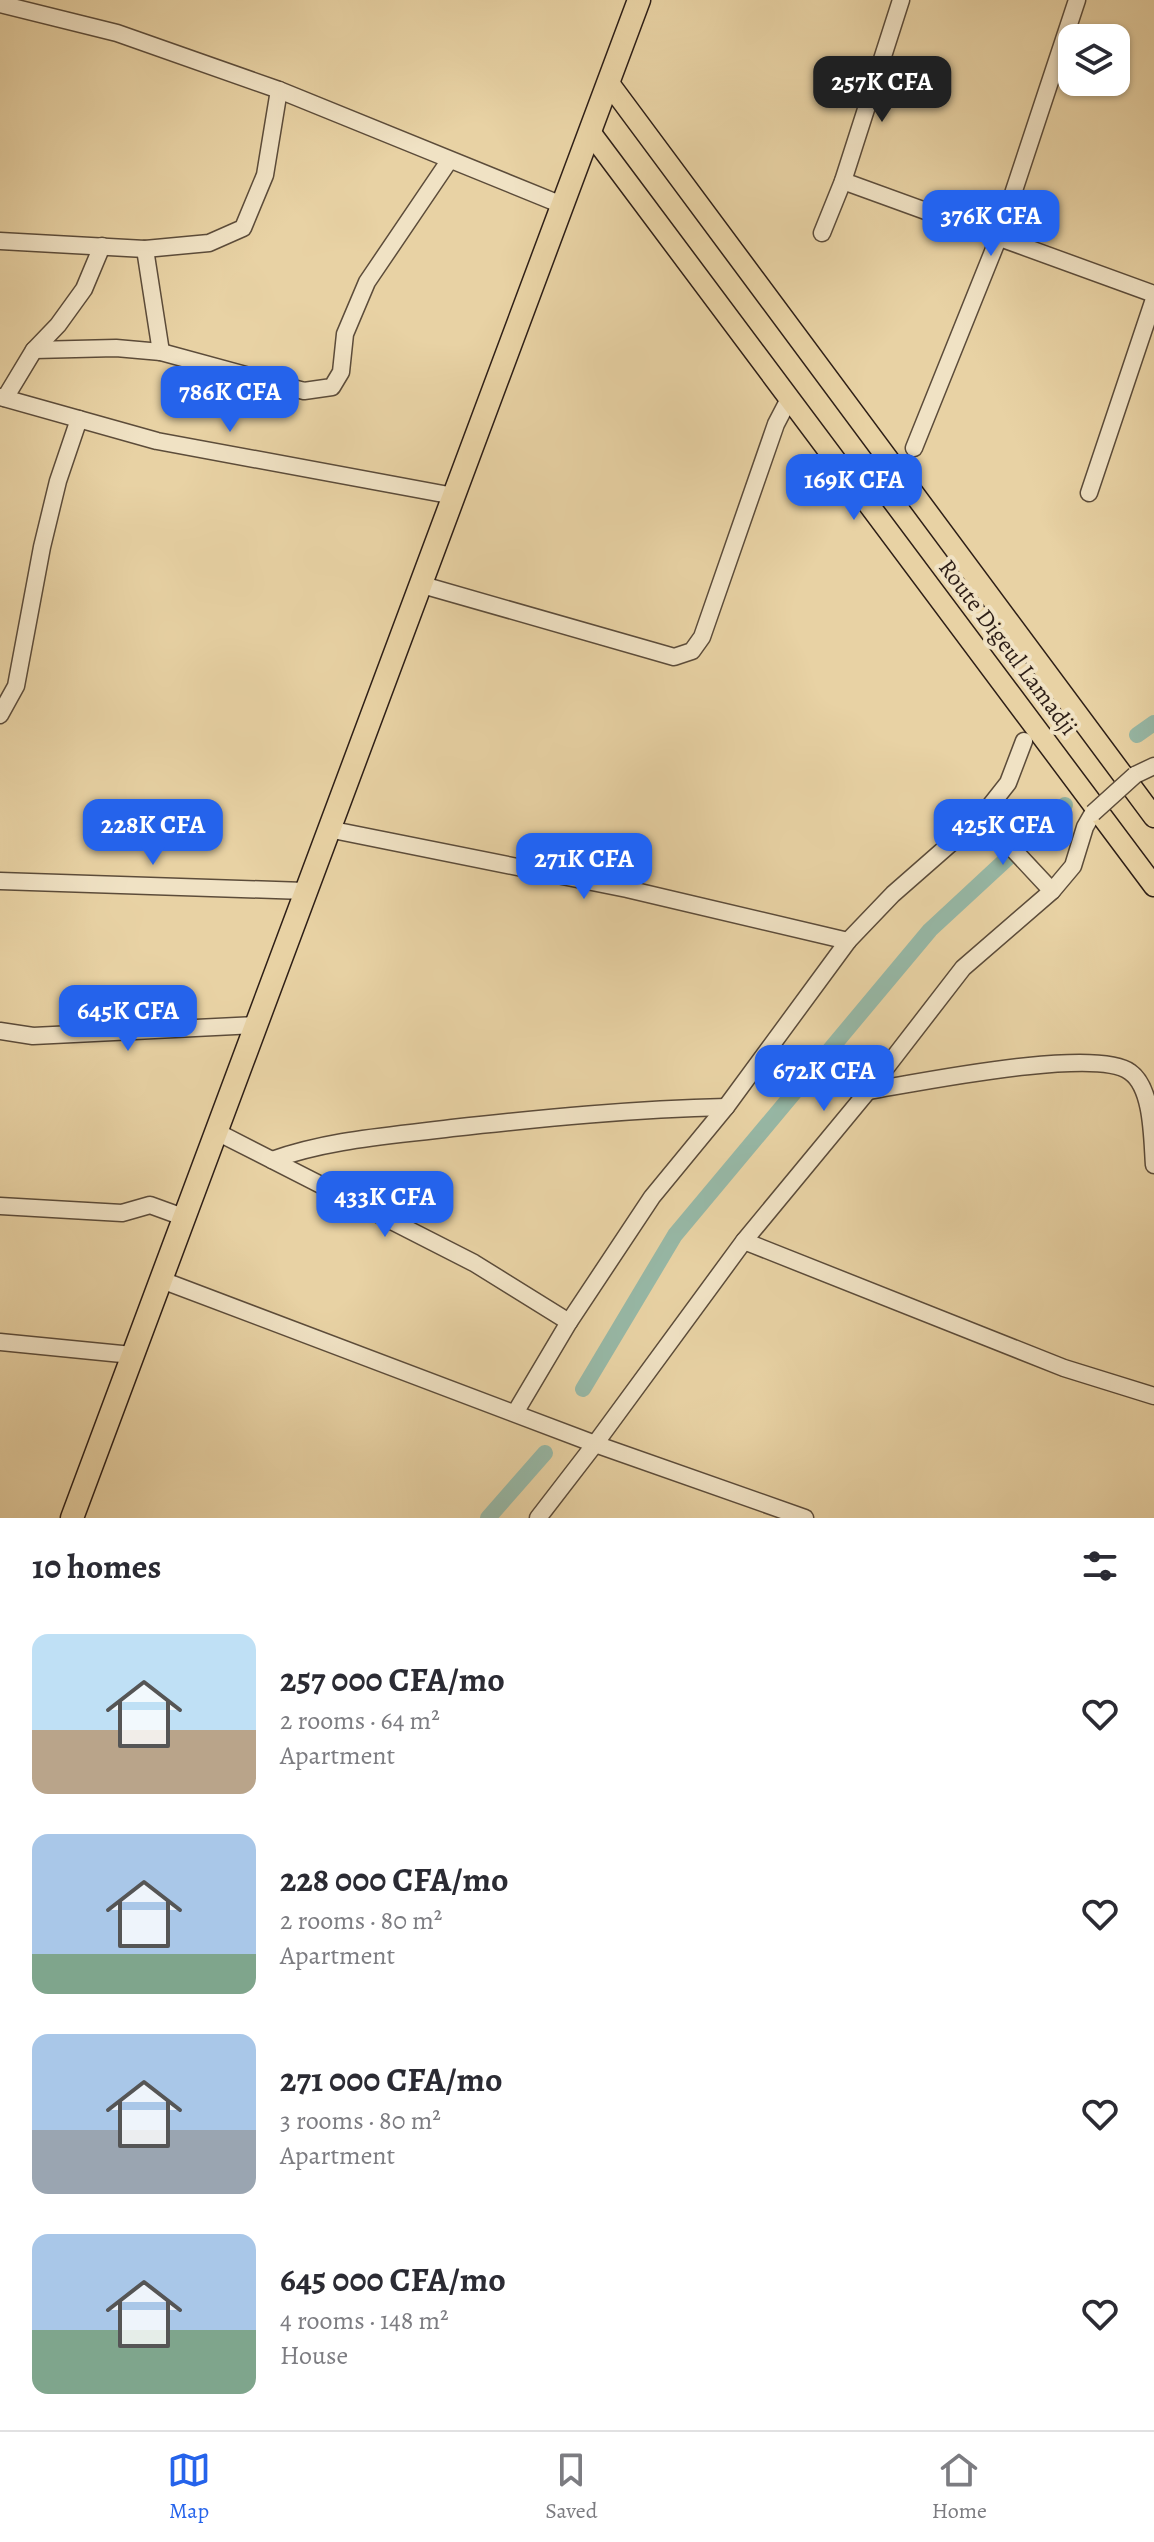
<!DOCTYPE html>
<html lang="en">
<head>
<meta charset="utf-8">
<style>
  body { margin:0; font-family:Alegreya,serif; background:#f2f2f3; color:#2b2b33; height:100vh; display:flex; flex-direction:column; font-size:30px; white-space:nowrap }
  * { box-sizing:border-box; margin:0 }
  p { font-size:26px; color:#7c7c81 }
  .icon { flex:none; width:44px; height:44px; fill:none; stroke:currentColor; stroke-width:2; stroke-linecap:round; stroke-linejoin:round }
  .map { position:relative; height:1518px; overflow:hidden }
  .side { display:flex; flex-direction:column; background:#fff; flex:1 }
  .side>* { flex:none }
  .controls { position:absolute; left:1058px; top:24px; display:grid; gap:16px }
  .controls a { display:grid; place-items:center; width:72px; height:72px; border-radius:16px; background:#fff; box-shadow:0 2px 6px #0004; font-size:40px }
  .price { position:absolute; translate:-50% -68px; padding:0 18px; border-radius:16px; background:#2563eb; color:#fff; font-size:26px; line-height:52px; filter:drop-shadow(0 2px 4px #0008) }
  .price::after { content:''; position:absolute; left:50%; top:48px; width:24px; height:18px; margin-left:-12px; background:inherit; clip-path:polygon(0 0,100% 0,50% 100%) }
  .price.active { background:#222; color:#fff }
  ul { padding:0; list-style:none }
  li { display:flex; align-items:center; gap:24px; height:200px; padding:0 32px }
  li span { display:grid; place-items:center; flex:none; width:224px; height:160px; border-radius:16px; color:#555 }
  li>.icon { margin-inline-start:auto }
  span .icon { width:96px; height:96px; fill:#fffc; stroke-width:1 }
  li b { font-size:34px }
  h2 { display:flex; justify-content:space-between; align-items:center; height:96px; padding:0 32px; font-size:34px }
  .tab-bar { display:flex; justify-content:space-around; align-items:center; height:112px; border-top:2px solid #e1e1e2; background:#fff; font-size:22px; color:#7c7c81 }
  .tab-bar a { display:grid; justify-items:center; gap:4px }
  .tab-bar .active { color:#2563eb }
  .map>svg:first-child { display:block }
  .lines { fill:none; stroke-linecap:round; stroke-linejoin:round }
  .canal { stroke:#97b8a6; stroke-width:16 }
  .minor-casing { stroke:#5c4c3a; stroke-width:19 }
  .major-casing { stroke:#2e1f17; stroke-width:23 }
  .highway-casing { stroke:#2e1f17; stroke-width:25 }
  .minor { stroke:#f0e2c4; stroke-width:16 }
  .major { stroke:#e8d2a4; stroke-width:20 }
  .highway { stroke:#e8d2a4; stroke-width:22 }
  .minor-bridge-casing { stroke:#5c4c3a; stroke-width:19; stroke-linecap:butt }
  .minor-bridge { stroke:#f0e2c4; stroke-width:16 }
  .labels { text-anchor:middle; stroke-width:8; stroke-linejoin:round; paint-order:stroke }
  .street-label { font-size:24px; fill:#2e1f17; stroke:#f0e2c4 }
</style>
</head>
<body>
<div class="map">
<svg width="1154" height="1518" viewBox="0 0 1154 1518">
  <rect width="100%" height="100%" fill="#e8d2a4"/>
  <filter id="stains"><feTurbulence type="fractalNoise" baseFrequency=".0025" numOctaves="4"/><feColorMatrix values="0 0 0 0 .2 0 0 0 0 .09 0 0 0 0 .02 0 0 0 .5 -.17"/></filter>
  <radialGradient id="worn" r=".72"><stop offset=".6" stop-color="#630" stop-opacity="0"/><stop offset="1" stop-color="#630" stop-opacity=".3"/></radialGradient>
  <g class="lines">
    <g class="canal">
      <polyline points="1137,735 1154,723"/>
      <polyline points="583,1389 675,1235 930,930 1065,805"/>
      <polyline points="488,1518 545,1453"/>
    </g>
    <defs>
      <g id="minor">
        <polyline points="0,4 117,33 279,90 562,205"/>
        <polyline points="843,181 1154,294"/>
        <polyline points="822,233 843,181 901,0"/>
        <polyline points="0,241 145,249 209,243 243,228 265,175 279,90"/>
        <polyline points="145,249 161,352"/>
        <polyline points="34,350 116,348 161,352 304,391 332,387 341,372 345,334 367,282 449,161"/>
        <polyline points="0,397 157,441 454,496"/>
        <polyline points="5,398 34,350 58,325 84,289 102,246"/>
        <polyline points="914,448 998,239 1077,0"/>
        <polyline points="1089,493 1154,299"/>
        <polyline points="419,584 674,657 692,651 702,637 776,424 789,399"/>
        <polyline points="0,715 16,686 42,547 58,481 79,419"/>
        <polyline points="1135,775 1154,766"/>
        <polyline points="982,816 1052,891"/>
        <polyline points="328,829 627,889 848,941"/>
        <polyline points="0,881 305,891"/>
        <polyline points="0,1031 33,1036 257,1025"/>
        <path d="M 868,1091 C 917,1083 1096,1046 1130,1072 C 1153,1088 1152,1139 1154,1165"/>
        <polyline points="215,1131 474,1263 569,1322"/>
        <path d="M 272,1160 C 331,1139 391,1136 452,1128 C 544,1118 634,1109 726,1107"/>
        <polyline points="0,1206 122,1213 150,1205 183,1217"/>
        <polyline points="744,1241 1064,1368 1154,1396"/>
        <polyline points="159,1279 595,1444 805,1518"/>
        <polyline points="0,1342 132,1355"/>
        <polyline points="515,1413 569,1322 652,1197 726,1107 848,941 893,894 982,816 1008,783 1024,741"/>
        <polyline points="538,1518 595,1444 744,1241 868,1091 963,968 1052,891 1073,866 1085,827 1093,813"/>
      </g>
      <g id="major">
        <polyline points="608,82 1154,817"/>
        <polyline points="590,132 1154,886"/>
      </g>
      <polyline id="highway" points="72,1518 639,0"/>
    </defs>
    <use href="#minor" class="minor-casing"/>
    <use href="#major" class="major-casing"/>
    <use href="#highway" class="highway-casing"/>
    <use href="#minor" class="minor"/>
    <use href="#major" class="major"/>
    <use href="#highway" class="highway"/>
    <defs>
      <polyline id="minor-bridge" points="1093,813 1135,775"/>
    </defs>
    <use href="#minor-bridge" class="minor-bridge-casing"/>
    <use href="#minor-bridge" class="minor-bridge"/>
  </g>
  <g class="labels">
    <g class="street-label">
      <text transform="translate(1008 647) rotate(53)" y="8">Route Digeul Lamadji</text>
    </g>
  </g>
  <rect width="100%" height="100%" filter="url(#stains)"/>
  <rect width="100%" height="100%" fill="url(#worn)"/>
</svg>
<div class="controls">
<a><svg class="icon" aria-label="layers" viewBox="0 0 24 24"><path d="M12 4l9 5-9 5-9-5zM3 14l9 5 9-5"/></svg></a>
</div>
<b class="price active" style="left:882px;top:124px">257K CFA</b>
<b class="price" style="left:991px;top:258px">376K CFA</b>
<b class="price" style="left:230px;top:434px">786K CFA</b>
<b class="price" style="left:854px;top:522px">169K CFA</b>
<b class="price" style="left:153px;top:867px">228K CFA</b>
<b class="price" style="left:1003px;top:867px">425K CFA</b>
<b class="price" style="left:584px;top:901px">271K CFA</b>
<b class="price" style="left:128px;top:1053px">645K CFA</b>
<b class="price" style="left:824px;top:1113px">672K CFA</b>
<b class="price" style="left:385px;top:1239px">433K CFA</b>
</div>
<section class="side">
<h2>10 homes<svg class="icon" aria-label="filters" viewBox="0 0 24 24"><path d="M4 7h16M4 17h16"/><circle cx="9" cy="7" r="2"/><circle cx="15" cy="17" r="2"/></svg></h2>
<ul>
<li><span style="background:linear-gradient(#bfe0f5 60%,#b9a48a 0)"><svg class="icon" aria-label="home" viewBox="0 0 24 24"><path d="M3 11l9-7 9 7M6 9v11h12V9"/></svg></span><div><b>257 000 CFA/mo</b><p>2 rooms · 64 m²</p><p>Apartment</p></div><svg class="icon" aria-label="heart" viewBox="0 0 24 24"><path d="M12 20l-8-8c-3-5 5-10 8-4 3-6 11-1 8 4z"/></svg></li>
<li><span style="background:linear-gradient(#a9c7e8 75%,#7fa58c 0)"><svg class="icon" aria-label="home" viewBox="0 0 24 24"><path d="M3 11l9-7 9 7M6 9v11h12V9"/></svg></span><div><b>228 000 CFA/mo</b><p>2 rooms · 80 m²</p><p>Apartment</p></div><svg class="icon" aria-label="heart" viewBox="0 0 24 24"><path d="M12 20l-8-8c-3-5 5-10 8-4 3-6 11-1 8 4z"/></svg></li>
<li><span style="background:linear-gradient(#a9c7e8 60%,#9aa5b1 0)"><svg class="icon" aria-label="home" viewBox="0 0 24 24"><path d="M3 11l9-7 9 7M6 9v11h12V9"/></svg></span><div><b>271 000 CFA/mo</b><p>3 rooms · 80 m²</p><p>Apartment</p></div><svg class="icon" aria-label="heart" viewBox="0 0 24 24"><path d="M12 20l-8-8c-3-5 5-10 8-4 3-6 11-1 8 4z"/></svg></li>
<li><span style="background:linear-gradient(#a9c7e8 60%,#7fa58c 0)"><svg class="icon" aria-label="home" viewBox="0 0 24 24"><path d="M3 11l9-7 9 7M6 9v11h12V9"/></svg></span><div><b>645 000 CFA/mo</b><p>4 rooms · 148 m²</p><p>House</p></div><svg class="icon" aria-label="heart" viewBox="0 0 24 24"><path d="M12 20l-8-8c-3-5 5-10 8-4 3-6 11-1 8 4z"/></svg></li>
</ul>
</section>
<nav class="tab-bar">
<a class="active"><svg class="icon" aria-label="map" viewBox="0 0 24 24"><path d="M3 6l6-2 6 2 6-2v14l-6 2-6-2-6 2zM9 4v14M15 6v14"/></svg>Map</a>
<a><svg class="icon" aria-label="saved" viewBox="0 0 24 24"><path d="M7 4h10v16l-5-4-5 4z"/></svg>Saved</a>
<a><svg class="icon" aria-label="home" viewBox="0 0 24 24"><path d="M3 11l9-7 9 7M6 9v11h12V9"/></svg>Home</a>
</nav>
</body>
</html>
